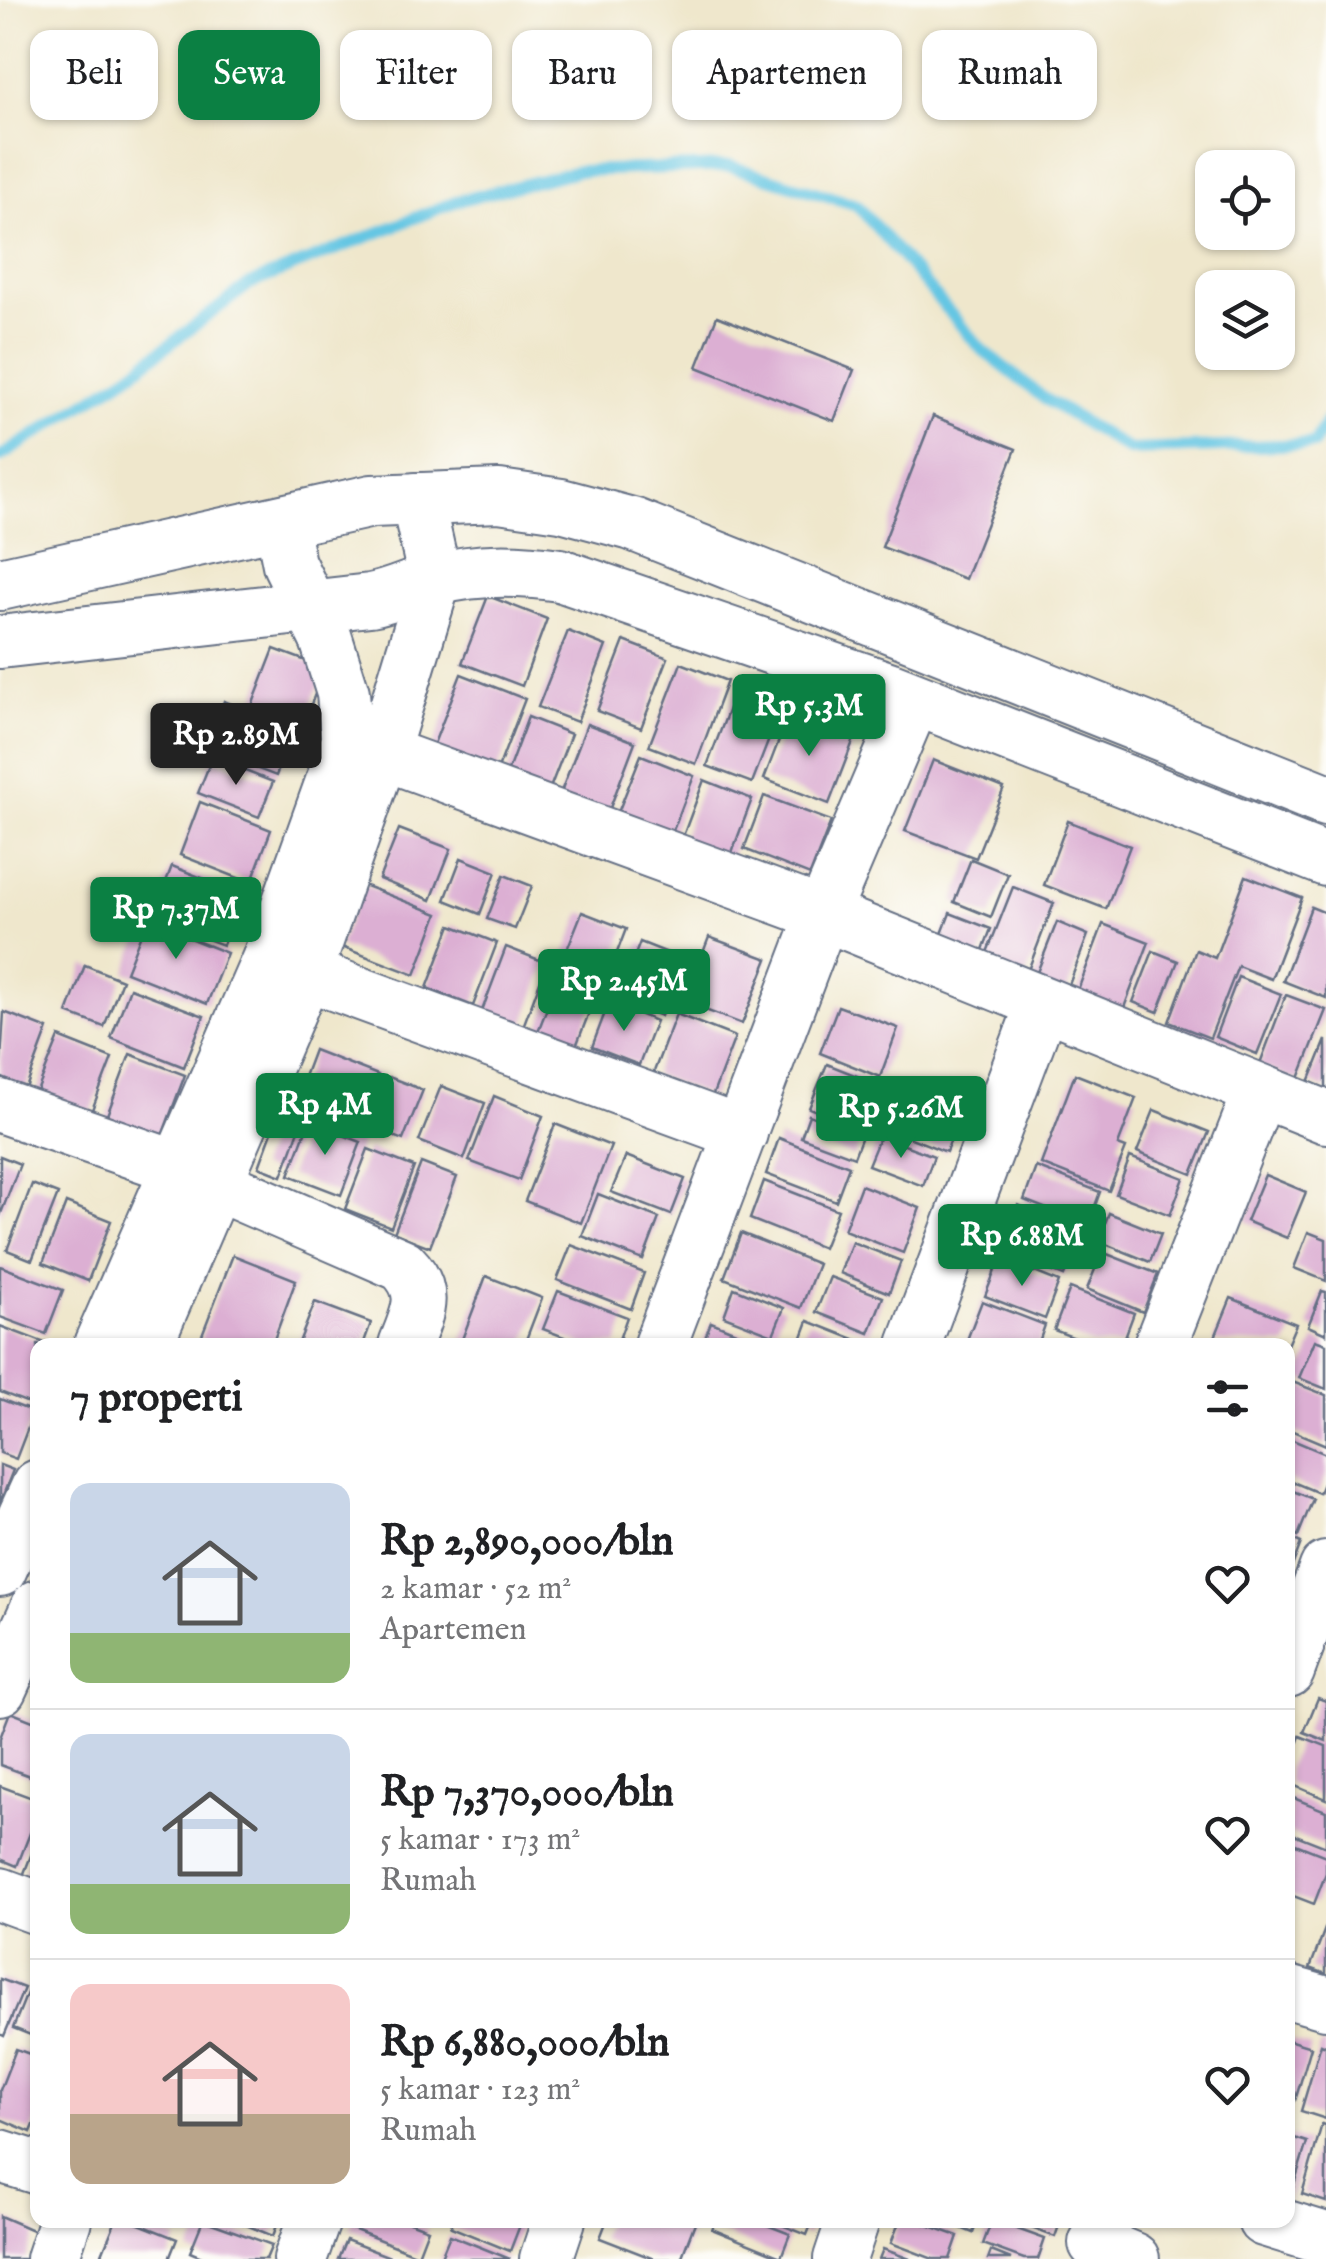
<!DOCTYPE html>
<html lang="id">
<head>
<meta charset="utf-8">
<style>
  body { margin:0; font-family:"IM FELL English",serif; background:#f2f2f2; color:#202124; height:100vh; display:flex; flex-direction:column; font-size:38px; white-space:nowrap }
  * { box-sizing:border-box; margin:0 }
  p { font-size:32px; color:#757577 }
  .icon { flex:none; width:55px; height:55px; fill:none; stroke:currentColor; stroke-width:2; stroke-linecap:round; stroke-linejoin:round }
  .map { position:relative; flex:1; overflow:hidden }
  .drawer { position:absolute; left:30px; top:1338px; width:1265px; height:890px; display:flex; flex-direction:column; background:#fff; border-radius:20px; box-shadow:0 2px 8px #0004 }
  .drawer>* { flex:none }
  .banner { position:absolute; left:30px; top:30px; width:1268px; height:90px; display:flex; gap:20px }
  .fabs { position:absolute; left:1195px; top:150px; display:grid; gap:20px }
  .fabs a { display:grid; place-items:center; width:100px; height:100px; border-radius:20px; background:#fff; box-shadow:0 2px 8px #0004; font-size:50px }
  .price { position:absolute; translate:-50% -85px; padding:0 22px; border-radius:10px; background:#0b8043; color:#fff; font-size:32px; line-height:65px; filter:drop-shadow(0 2px 5px #0008) }
  .price::after { content:''; position:absolute; left:50%; top:60px; width:30px; height:22px; margin-left:-15px; background:inherit; clip-path:polygon(0 0,100% 0,50% 100%) }
  .price.active { background:#222; color:#fff }
  ul { padding:0; list-style:none }
  li { display:flex; align-items:center; gap:30px; height:250px; padding:0 40px }
  li+li { border-top:2px solid #e0e0e0 }
  li span { display:grid; place-items:center; flex:none; width:280px; height:200px; border-radius:20px; color:#555 }
  li>.icon { margin-inline-start:auto }
  span .icon { width:120px; height:120px; fill:#fffc; stroke-width:1 }
  li b { font-size:42px }
  h2 { display:flex; justify-content:space-between; align-items:center; height:120px; padding:0 40px; font-size:42px }
  .chip { padding:0 35px; border-radius:20px; background:#fff; box-shadow:0 2px 8px #0004; font-size:35px; line-height:90px }
  .chip.active { background:#0b8043; color:#fff }
  .map>svg:first-child { display:block }
  .lines { fill:none; stroke-linecap:round; stroke-linejoin:round }
  .stream { stroke:#65c6e3; stroke-width:12 }
  .building { fill:#dcafd3 }
  .minor-casing { stroke:#656f84; stroke-width:56 }
  .minor { stroke:#fff; stroke-width:52 }
</style>
</head>
<body>
<div class="map">
<svg width="1326" height="2259" viewBox="0 0 1326 2259">
  <rect width="100%" height="100%" fill="#fdfcf7"/>
  <filter id="ink" filterUnits="userSpaceOnUse"><feTurbulence type="fractalNoise" baseFrequency=".01" numOctaves="2"/><feDisplacementMap in="SourceGraphic" scale="20" xChannelSelector="R" yChannelSelector="G"/><feConvolveMatrix kernelMatrix="1 2 1 2 8 2 1 2 1" color-interpolation-filters="sRGB"/></filter>
  <filter id="wash" filterUnits="userSpaceOnUse"><feTurbulence type="fractalNoise" baseFrequency=".0048" numOctaves="4" result="noise"/><feDisplacementMap in="SourceGraphic" scale="40" xChannelSelector="R" yChannelSelector="G"/><feGaussianBlur stdDeviation="2.25" result="paint"/><feColorMatrix in="noise" values="0 0 0 0 0 0 0 0 0 0 0 0 0 0 0 0 0 1.4 0 .05"/><feComposite in="paint" operator="in"/></filter>
  <g filter="url(#wash)">
    <rect width="100%" height="100%" fill="#efe7cc"/>
    <g class="lines">
      <polyline class="stream" points="0,457 129,375 250,284 457,201 577,171 730,166 857,205 982,350 1045,399 1129,450 1314,444 1326,422"/>
    </g>
    <g id="blocks">
      <g class="building">
        <polygon points="717,316 854,370 834,421 697,367"/>
        <polygon points="933,416 1016,449 965,579 882,547"/>
        <polygon points="488,596 547,619 522,686 462,663"/>
        <polygon points="568,631 606,646 577,722 538,707"/>
        <polygon points="624,641 668,658 641,728 597,711"/>
        <polygon points="274,649 325,668 303,725 252,706"/>
        <polygon points="681,663 727,681 696,764 649,746"/>
        <polygon points="461,674 525,699 496,774 432,749"/>
        <polygon points="735,693 780,711 752,783 707,766"/>
        <polygon points="224,701 294,729 276,776 206,749"/>
        <polygon points="789,714 854,739 829,804 764,779"/>
        <polygon points="528,717 571,734 545,801 503,784"/>
        <polygon points="587,724 635,742 605,821 557,802"/>
        <polygon points="641,755 694,776 669,841 615,820"/>
        <polygon points="212,758 273,782 259,817 198,793"/>
        <polygon points="933,760 1004,788 976,858 905,831"/>
        <polygon points="704,780 752,799 725,871 677,852"/>
        <polygon points="764,796 831,821 810,875 744,849"/>
        <polygon points="200,802 271,830 251,883 180,855"/>
        <polygon points="1068,821 1130,846 1106,909 1044,885"/>
        <polygon points="399,829 451,849 431,900 379,879"/>
        <polygon points="461,858 496,872 480,914 445,900"/>
        <polygon points="971,859 1008,874 991,917 954,902"/>
        <polygon points="172,866 242,894 223,945 152,918"/>
        <polygon points="504,875 532,886 515,929 487,919"/>
        <polygon points="1246,876 1302,898 1271,979 1238,966 1210,1038 1169,1022 1196,950 1215,958"/>
        <polygon points="363,885 438,914 415,975 339,946"/>
        <polygon points="1013,887 1054,903 1020,991 978,975"/>
        <polygon points="1311,907 1326,913 1326,998 1283,981"/>
        <polygon points="582,912 626,929 605,984 560,967"/>
        <polygon points="950,913 991,929 976,968 935,952"/>
        <polygon points="146,921 227,953 207,1004 126,972"/>
        <polygon points="1057,922 1088,935 1062,1003 1030,990"/>
        <polygon points="1103,924 1149,942 1122,1013 1076,995"/>
        <polygon points="451,925 497,943 473,1006 427,988"/>
        <polygon points="709,937 768,959 742,1024 684,1002"/>
        <polygon points="640,942 683,959 661,1016 618,999"/>
        <polygon points="506,947 547,963 521,1032 480,1016"/>
        <polygon points="1153,951 1178,961 1158,1012 1133,1002"/>
        <polygon points="85,965 122,980 104,1027 67,1013"/>
        <polygon points="559,977 597,992 575,1049 537,1034"/>
        <polygon points="1238,977 1281,994 1257,1054 1215,1037"/>
        <polygon points="130,988 204,1016 184,1067 111,1038"/>
        <polygon points="1286,995 1326,1010 1298,1081 1259,1066"/>
        <polygon points="609,1002 656,1021 639,1065 592,1047"/>
        <polygon points="838,1006 898,1028 880,1077 820,1053"/>
        <polygon points="4,1012 48,1029 26,1088 0,1077"/>
        <polygon points="676,1014 735,1037 712,1097 653,1074"/>
        <polygon points="59,1037 112,1058 90,1115 36,1094"/>
        <polygon points="1326,1040 1326,1089 1309,1082"/>
        <polygon points="314,1050 378,1075 359,1123 296,1098"/>
        <polygon points="130,1054 185,1075 159,1144 104,1123"/>
        <polygon points="827,1064 880,1085 863,1129 809,1108"/>
        <polygon points="1075,1074 1136,1098 1118,1145 1126,1148 1109,1191 1041,1164"/>
        <polygon points="389,1077 423,1090 403,1140 369,1127"/>
        <polygon points="895,1082 963,1109 946,1152 878,1125"/>
        <polygon points="441,1086 485,1103 464,1159 419,1141"/>
        <polygon points="494,1096 543,1116 519,1180 469,1161"/>
        <polygon points="280,1110 303,1119 282,1176 259,1167"/>
        <polygon points="1154,1110 1209,1132 1192,1174 1137,1152"/>
        <polygon points="809,1115 862,1136 854,1157 801,1137"/>
        <polygon points="309,1122 361,1142 341,1195 289,1175"/>
        <polygon points="555,1124 611,1146 581,1223 525,1201"/>
        <polygon points="880,1136 934,1156 923,1186 868,1165"/>
        <polygon points="779,1138 849,1166 836,1201 766,1174"/>
        <polygon points="368,1149 414,1167 391,1227 345,1209"/>
        <polygon points="0,1156 20,1164 0,1216"/>
        <polygon points="626,1156 685,1179 671,1215 611,1192"/>
        <polygon points="1130,1157 1184,1178 1170,1215 1116,1194"/>
        <polygon points="421,1163 457,1177 430,1247 394,1233"/>
        <polygon points="1036,1167 1100,1192 1088,1225 1024,1200"/>
        <polygon points="1265,1175 1306,1192 1287,1238 1246,1221"/>
        <polygon points="764,1181 838,1210 823,1248 750,1219"/>
        <polygon points="32,1184 58,1194 32,1260 7,1250"/>
        <polygon points="861,1185 920,1208 903,1253 844,1230"/>
        <polygon points="598,1194 659,1218 643,1260 582,1236"/>
        <polygon points="66,1203 111,1221 88,1281 43,1263"/>
        <polygon points="1018,1205 1082,1230 1064,1276 1001,1251"/>
        <polygon points="1109,1213 1161,1234 1150,1262 1098,1241"/>
        <polygon points="1308,1232 1326,1239 1326,1281 1294,1268"/>
        <polygon points="741,1233 818,1264 801,1308 724,1278"/>
        <polygon points="852,1242 901,1261 889,1293 840,1273"/>
        <polygon points="571,1245 644,1273 631,1309 557,1280"/>
        <polygon points="1102,1252 1158,1274 1143,1312 1087,1289"/>
        <polygon points="233,1255 296,1280 272,1345 212,1345 200,1340"/>
        <polygon points="1000,1258 1059,1282 1045,1319 985,1296"/>
        <polygon points="0,1266 63,1290 46,1334 0,1317"/>
        <polygon points="486,1276 542,1298 524,1345 461,1342"/>
        <polygon points="830,1277 883,1297 869,1333 816,1312"/>
        <polygon points="734,1288 784,1308 773,1335 724,1316"/>
        <polygon points="1070,1288 1134,1313 1122,1345 1093,1345 1054,1330"/>
        <polygon points="558,1291 627,1317 617,1345 585,1345 543,1329"/>
        <polygon points="1322,1291 1326,1292 1326,1334 1308,1326"/>
        <polygon points="1231,1298 1296,1324 1287,1345 1213,1342"/>
        <polygon points="982,1301 1045,1325 1038,1345 965,1345"/>
        <polygon points="315,1302 371,1323 363,1345 298,1345"/>
        <polygon points="808,1321 869,1345 799,1345"/>
        <polygon points="711,1322 768,1345 702,1345"/>
        <polygon points="0,1326 50,1345 38,1345 38,1387 31,1404 0,1392"/>
        <polygon points="1315,1340 1326,1344 1326,1389 1299,1378"/>
        <polygon points="1290,1381 1326,1395 1326,1445 1288,1429"/>
        <polygon points="0,1399 34,1412 16,1459 0,1453"/>
        <polygon points="1288,1438 1326,1454 1326,1476 1319,1493 1288,1480"/>
        <polygon points="0,1465 13,1470 0,1503"/>
        <polygon points="1288,1489 1313,1499 1298,1536 1288,1531"/>
        <polygon points="1288,1537 1301,1543 1288,1577"/>
        <polygon points="1318,1698 1326,1701 1326,1741 1304,1732"/>
        <polygon points="10,1712 38,1723 38,1779 0,1765 0,1738"/>
        <polygon points="1300,1736 1326,1746 1326,1799 1288,1783 1288,1768"/>
        <polygon points="0,1786 38,1800 38,1813 17,1866 0,1859"/>
        <polygon points="1291,1797 1326,1811 1326,1847 1288,1832"/>
        <polygon points="37,1840 38,1840 38,1881 23,1876"/>
        <polygon points="1288,1841 1326,1856 1326,1873 1314,1904 1288,1894"/>
        <polygon points="1326,1926 1326,1974 1310,1968"/>
        <polygon points="0,1979 24,1988 4,2036 0,2034"/>
        <polygon points="29,1988 38,1991 38,2038 13,2028"/>
        <polygon points="1288,2040 1311,2047 1295,2101 1288,2099"/>
        <polygon points="1321,2044 1326,2046 1326,2119 1301,2111"/>
        <polygon points="16,2049 38,2057 38,2115 31,2132 0,2119 0,2090"/>
        <polygon points="1322,2124 1326,2125 1326,2202 1302,2194"/>
        <polygon points="1288,2136 1307,2142 1288,2204"/>
        <polygon points="0,2216 37,2232 26,2259 0,2259"/>
        <polygon points="116,2220 129,2220 177,2239 169,2259 100,2259"/>
        <polygon points="203,2220 272,2245 266,2259 206,2259 190,2252"/>
        <polygon points="234,2220 279,2220 273,2236"/>
        <polygon points="353,2220 404,2220 428,2229 418,2255 350,2228"/>
        <polygon points="453,2220 522,2220 510,2251 451,2227"/>
        <polygon points="607,2220 696,2220 681,2259 654,2259 600,2238"/>
        <polygon points="716,2220 754,2220 790,2234 781,2257 712,2229"/>
        <polygon points="769,2220 813,2220 807,2235"/>
        <polygon points="900,2220 914,2220 958,2236 950,2259 933,2259 891,2243"/>
        <polygon points="941,2220 978,2220 973,2233"/>
        <polygon points="992,2220 1045,2239 1038,2259 1024,2259 983,2244"/>
        <polygon points="1010,2220 1061,2220 1055,2237"/>
        <polygon points="450,2235 510,2259 440,2259"/>
        <polygon points="346,2240 395,2259 338,2259"/>
        <polygon points="883,2249 910,2259 879,2259"/>
        <polygon points="991,2251 1011,2259 988,2259"/>
      </g>
    </g>
  </g>
  <g filter="url(#ink)">
    <use href="#blocks" fill-opacity="0" stroke="#656f84" stroke-width="2.5"/>
    <g class="lines">
      <defs>
        <g id="minor">
          <polyline points="0,584 372,501 499,496 561,505 632,524 1326,800"/>
          <path d="M 0,642 L 370,600 C 394,596 413,585 437,579 C 478,568 518,569 560,575 L 888,688 L 1326,860"/>
          <polyline points="347,740 823,914 1326,1117"/>
          <polyline points="274,962 741,1133"/>
          <path d="M 0,1106 L 179,1168 L 402,1265 C 429,1292 418,1312 405,1345"/>
          <polyline points="100,1345 268,960 347,740 343,693 326,639 289,564 281,524"/>
          <polyline points="146,1345 305,975 382,753 435,579 417,499"/>
          <polyline points="660,1345 823,914 914,700"/>
          <polyline points="914,1345 1042,1005"/>
          <polyline points="1160,1345 1260,1091"/>
          <polyline points="0,1570 38,1486"/>
          <polyline points="1288,1671 1326,1568"/>
          <polyline points="0,1689 38,1606"/>
          <polyline points="0,1894 38,1908"/>
          <polyline points="1288,1992 1326,2003"/>
          <polyline points="0,2156 38,2168"/>
          <polyline points="1264,2220 1326,2239"/>
          <polyline points="1095,2243 1133,2259"/>
          <polyline points="52,2259 65,2220"/>
          <polyline points="300,2259 314,2220"/>
          <polyline points="546,2259 559,2220"/>
          <polyline points="840,2259 853,2220"/>
        </g>
      </defs>
      <use href="#minor" class="minor-casing"/>
      <use href="#minor" class="minor"/>
    </g>
  </g>
</svg>
<div class="fabs">
<a><svg class="icon" aria-label="locate" viewBox="0 0 24 24"><circle cx="12" cy="12" r="6"/><path d="M12 2v4M12 18v4M2 12h4M18 12h4"/></svg></a>
<a><svg class="icon" aria-label="layers" viewBox="0 0 24 24"><path d="M12 4l9 5-9 5-9-5zM3 14l9 5 9-5"/></svg></a>
</div>
<b class="price" style="left:809px;top:759px">Rp 5.3M</b>
<b class="price active" style="left:236px;top:788px">Rp 2.89M</b>
<b class="price" style="left:176px;top:962px">Rp 7.37M</b>
<b class="price" style="left:624px;top:1034px">Rp 2.45M</b>
<b class="price" style="left:325px;top:1158px">Rp 4M</b>
<b class="price" style="left:901px;top:1161px">Rp 5.26M</b>
<b class="price" style="left:1022px;top:1289px">Rp 6.88M</b>
<div class="banner">
<a class="chip">Beli</a>
<a class="chip active">Sewa</a>
<a class="chip">Filter</a>
<a class="chip">Baru</a>
<a class="chip">Apartemen</a>
<a class="chip">Rumah</a>
</div>
<section class="drawer">
<h2>7 properti<svg class="icon" aria-label="filters" viewBox="0 0 24 24"><path d="M4 7h16M4 17h16"/><circle cx="9" cy="7" r="2"/><circle cx="15" cy="17" r="2"/></svg></h2>
<ul>
<li><span style="background:linear-gradient(#c9d6e8 75%,#8fb573 0)"><svg class="icon" aria-label="home" viewBox="0 0 24 24"><path d="M3 11l9-7 9 7M6 9v11h12V9"/></svg></span><div><b>Rp 2,890,000/bln</b><p>2 kamar · 52 m²</p><p>Apartemen</p></div><svg class="icon" aria-label="heart" viewBox="0 0 24 24"><path d="M12 20l-8-8c-3-5 5-10 8-4 3-6 11-1 8 4z"/></svg></li>
<li><span style="background:linear-gradient(#c9d6e8 75%,#8fb573 0)"><svg class="icon" aria-label="home" viewBox="0 0 24 24"><path d="M3 11l9-7 9 7M6 9v11h12V9"/></svg></span><div><b>Rp 7,370,000/bln</b><p>5 kamar · 173 m²</p><p>Rumah</p></div><svg class="icon" aria-label="heart" viewBox="0 0 24 24"><path d="M12 20l-8-8c-3-5 5-10 8-4 3-6 11-1 8 4z"/></svg></li>
<li><span style="background:linear-gradient(#f6c9c9 65%,#b9a48a 0)"><svg class="icon" aria-label="home" viewBox="0 0 24 24"><path d="M3 11l9-7 9 7M6 9v11h12V9"/></svg></span><div><b>Rp 6,880,000/bln</b><p>5 kamar · 123 m²</p><p>Rumah</p></div><svg class="icon" aria-label="heart" viewBox="0 0 24 24"><path d="M12 20l-8-8c-3-5 5-10 8-4 3-6 11-1 8 4z"/></svg></li>
</ul>
</section>
</div>
</body>
</html>
